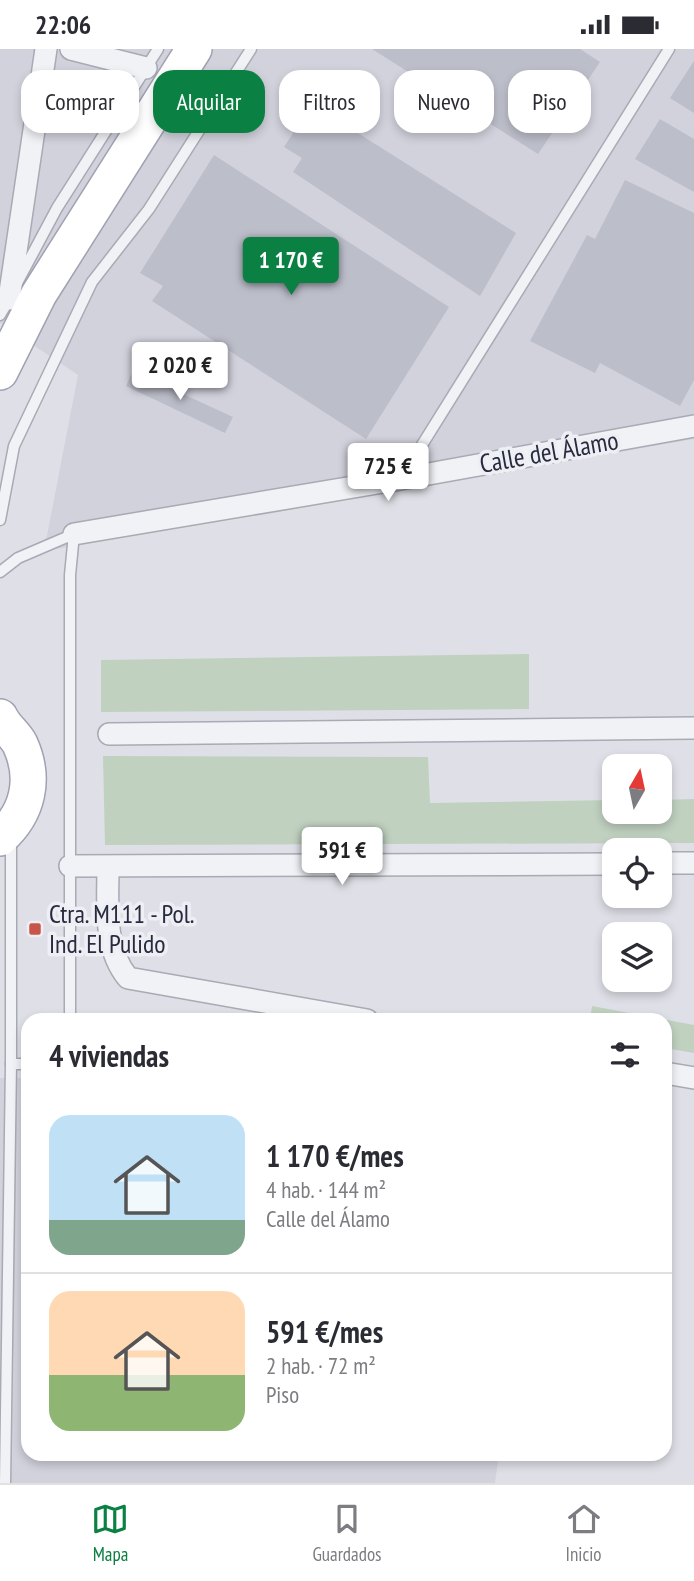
<!DOCTYPE html>
<html lang="es">
<head>
<meta charset="utf-8">
<style>
  body { margin:0; font-family:"PT Sans Narrow",sans-serif; background:#f2f2f3; color:#2b2b33; height:100vh; display:flex; flex-direction:column; font-size:26px; white-space:nowrap }
  * { box-sizing:border-box; margin:0 }
  p { font-size:23px; color:#7c7c81 }
  .icon { flex:none; width:38px; height:38px; fill:none; stroke:currentColor; stroke-width:2; stroke-linecap:round; stroke-linejoin:round }
  .map { position:relative; flex:1; overflow:hidden }
  .side { position:absolute; left:21px; top:964px; width:651px; height:448px; display:flex; flex-direction:column; background:#fff; border-radius:21px; box-shadow:0 4px 10px #0003 }
  .side>* { flex:none }
  .guide { position:absolute; left:21px; top:21px; width:653px; height:63px; display:flex; gap:14px }
  .needle { width:46px; rotate:9deg }
  .controls { position:absolute; left:602px; top:705px; display:grid; gap:14px }
  .controls a { display:grid; place-items:center; width:70px; height:70px; border-radius:14px; background:#fff; box-shadow:0 4px 10px #0003; font-size:35px }
  .price { position:absolute; translate:-50% -60px; padding:0 16px; border-radius:7px; background:#fff; color:#222; font-size:23px; line-height:46px; filter:drop-shadow(0 2px 4px #0008) }
  .price::after { content:''; position:absolute; left:50%; top:42px; width:21px; height:16px; margin-left:-10px; background:inherit; clip-path:polygon(0 0,100% 0,50% 100%) }
  .price.current { background:#0b8043; color:#fff }
  ul { padding:0; list-style:none }
  li { display:flex; align-items:center; gap:21px; height:175px; padding:0 28px }
  li+li { border-top:2px solid #e1e1e2 }
  li span { display:grid; place-items:center; flex:none; width:196px; height:140px; border-radius:21px; color:#555 }
  li>.icon { margin-inline-start:auto }
  span .icon { width:84px; height:84px; fill:#fffc; stroke-width:1 }
  li b { font-size:30px }
  h2 { display:flex; justify-content:space-between; align-items:center; height:84px; padding:0 28px; font-size:30px }
  .tag { padding:0 24px; border-radius:21px; background:#fff; box-shadow:0 4px 10px #0003; font-size:24px; line-height:63px }
  .tag.current { background:#0b8043; color:#fff }
  .status { display:flex; justify-content:space-between; align-items:center; height:49px; padding:0 35px; background:#fff; direction:ltr }
  .status svg { height:19px; fill:currentColor }
  .dock { display:flex; justify-content:space-around; align-items:center; height:98px; border-top:2px solid #e1e1e2; background:#fff; font-size:19px; color:#7c7c81 }
  .dock a { display:grid; justify-items:center; gap:4px }
  .dock .current { color:#0b8043 }
  .map>svg:first-child { display:block }
  .built { fill:#d1d2dc }
  .green { fill:#c0d1c0 }
  .building { fill:#bcbeca }
  .lines { fill:none; stroke-linecap:round; stroke-linejoin:round }
  .lane-casing { stroke:#a8aab4; stroke-width:13 }
  .street-casing { stroke:#a8aab4; stroke-width:24 }
  .primary-casing { stroke:#9fa2b2; stroke-width:38 }
  .lane { stroke:#f1f2f6; stroke-width:10 }
  .street { stroke:#f1f2f6; stroke-width:21 }
  .primary { stroke:#fff; stroke-width:35 }
  .poi-dot { fill:#c75549; stroke:#eeeff5; stroke-width:2.5 }
  .labels { text-anchor:middle; stroke-width:7; stroke-linejoin:round; paint-order:stroke }
  .street-label { font-size:26px; fill:#282b3d; stroke:#eeeff5 }
  .poi-label { font-size:26px; fill:#282b3d; stroke:#eeeff5; text-anchor:start }
</style>
</head>
<body>
<div class="status"><b>22:06</b><svg viewBox="0 0 49 12"><path d="M0 12V9h3v3zM5 12V6h3v6zM10 12V3h3v9zM15 12V0h3v12zM26 1h20v11H26zM47 4h2v5h-2z"/></svg></div>
<div class="map">
<svg width="694" height="1434" viewBox="0 0 694 1434">
  <rect width="100%" height="100%" fill="#dfe0e7"/>
  <g class="built">
    <polygon points="0,0 694,0 694,390 44,502 78,326 0,274"/>
    <polygon points="0,1029 28,1029 28,1405 499,1405 495,1434 0,1434"/>
  </g>
  <g class="green">
    <polygon points="529,605 529,660 101,663 101,611"/>
    <polygon points="103,707 428,708 430,754 614,751 614,763 660,763 660,751 694,750 694,794 105,796"/>
    <polygon points="592,957 694,976 694,1004 665,999 665,971 590,971"/>
  </g>
  <g class="building">
    <polygon points="372,0 580,0 600,13 538,105"/>
    <polygon points="694,12 694,64 670,49"/>
    <polygon points="312,55 516,184 480,247 293,123 302,109 284,98"/>
    <polygon points="660,70 694,90 694,143 635,110"/>
    <polygon points="214,106 449,258 366,390 152,252 163,237 140,224"/>
    <polygon points="625,131 694,164 694,331 680,357 600,314 595,324 530,292 587,186 595,190"/>
    <polygon points="133,322 233,368 225,384 126,337"/>
  </g>
  <g class="lines">
    <defs>
      <g id="lane">
        <polyline points="17,234 57,159 158,0"/>
        <polyline points="0,266 10,249"/>
        <polyline points="402,428 669,0"/>
        <polyline points="0,471 14,397 92,233 149,160 251,0"/>
        <polyline points="0,523 18,509 74,485 70,526 70,971"/>
        <polyline points="11,1015 28,1015"/>
        <polyline points="5,1434 11,1015 11,789"/>
      </g>
      <g id="street">
        <polyline points="71,0 146,19"/>
        <polyline points="9,250 46,0"/>
        <polyline points="74,485 401,430 694,377"/>
        <polyline points="109,685 694,679"/>
        <polyline points="660,814 694,814"/>
        <polyline points="70,817 614,815"/>
        <path d="M 108,818 C 108,856 103,899 128,929 L 367,971"/>
        <polyline points="665,1024 694,1029"/>
      </g>
      <g id="primary">
        <polyline points="0,323 39,245 194,0"/>
        <path d="M 0,668 C 5,679 15,685 20,695 C 36,730 28,764 0,789"/>
      </g>
    </defs>
    <use href="#lane" class="lane-casing"/>
    <use href="#street" class="street-casing"/>
    <use href="#primary" class="primary-casing"/>
    <use href="#lane" class="lane"/>
    <use href="#street" class="street"/>
    <use href="#primary" class="primary"/>
  </g>
  <rect class="poi-dot" x="28" y="873" width="14" height="14" rx="3.5"/>
  <g class="labels">
    <g class="street-label">
      <text transform="translate(549 403) rotate(-10)" y="9">Calle del Álamo</text>
    </g>
    <g class="poi-label">
      <text x="49" y="874">Ctra. M111 - Pol.<tspan x="49" dy="30">Ind. El Pulido</tspan></text>
    </g>
  </g>
</svg>
<div class="controls">
<a><svg class="needle" viewBox="-14 -14 28 28"><path d="M0-13l5 13h-10z" fill="#e53935"/><path d="M0 13l5-13h-10z" fill="#7c7c81"/></svg></a>
<a><svg class="icon" aria-label="locate" viewBox="0 0 24 24"><circle cx="12" cy="12" r="6"/><path d="M12 2v4M12 18v4M2 12h4M18 12h4"/></svg></a>
<a><svg class="icon" aria-label="layers" viewBox="0 0 24 24"><path d="M12 4l9 5-9 5-9-5zM3 14l9 5 9-5"/></svg></a>
</div>
<b class="price current" style="left:291px;top:248px">1 170 €</b>
<b class="price" style="left:180px;top:353px">2 020 €</b>
<b class="price" style="left:388px;top:454px">725 €</b>
<b class="price" style="left:342px;top:838px">591 €</b>
<div class="guide">
<a class="tag">Comprar</a>
<a class="tag current">Alquilar</a>
<a class="tag">Filtros</a>
<a class="tag">Nuevo</a>
<a class="tag">Piso</a>
</div>
<section class="side">
<h2>4 viviendas<svg class="icon" aria-label="filters" viewBox="0 0 24 24"><path d="M4 7h16M4 17h16"/><circle cx="9" cy="7" r="2"/><circle cx="15" cy="17" r="2"/></svg></h2>
<ul>
<li><span style="background:linear-gradient(#bfe0f5 75%,#7fa58c 0)"><svg class="icon" aria-label="home" viewBox="0 0 24 24"><path d="M3 11l9-7 9 7M6 9v11h12V9"/></svg></span><div><b>1 170 €/mes</b><p>4 hab. · 144 m²</p><p>Calle del Álamo</p></div></li>
<li><span style="background:linear-gradient(#ffd9b3 60%,#8fb573 0)"><svg class="icon" aria-label="home" viewBox="0 0 24 24"><path d="M3 11l9-7 9 7M6 9v11h12V9"/></svg></span><div><b>591 €/mes</b><p>2 hab. · 72 m²</p><p>Piso</p></div></li>
</ul>
</section>
</div>
<nav class="dock">
<a class="current"><svg class="icon" aria-label="map" viewBox="0 0 24 24"><path d="M3 6l6-2 6 2 6-2v14l-6 2-6-2-6 2zM9 4v14M15 6v14"/></svg>Mapa</a>
<a><svg class="icon" aria-label="saved" viewBox="0 0 24 24"><path d="M7 4h10v16l-5-4-5 4z"/></svg>Guardados</a>
<a><svg class="icon" aria-label="home" viewBox="0 0 24 24"><path d="M3 11l9-7 9 7M6 9v11h12V9"/></svg>Inicio</a>
</nav>
</body>
</html>
